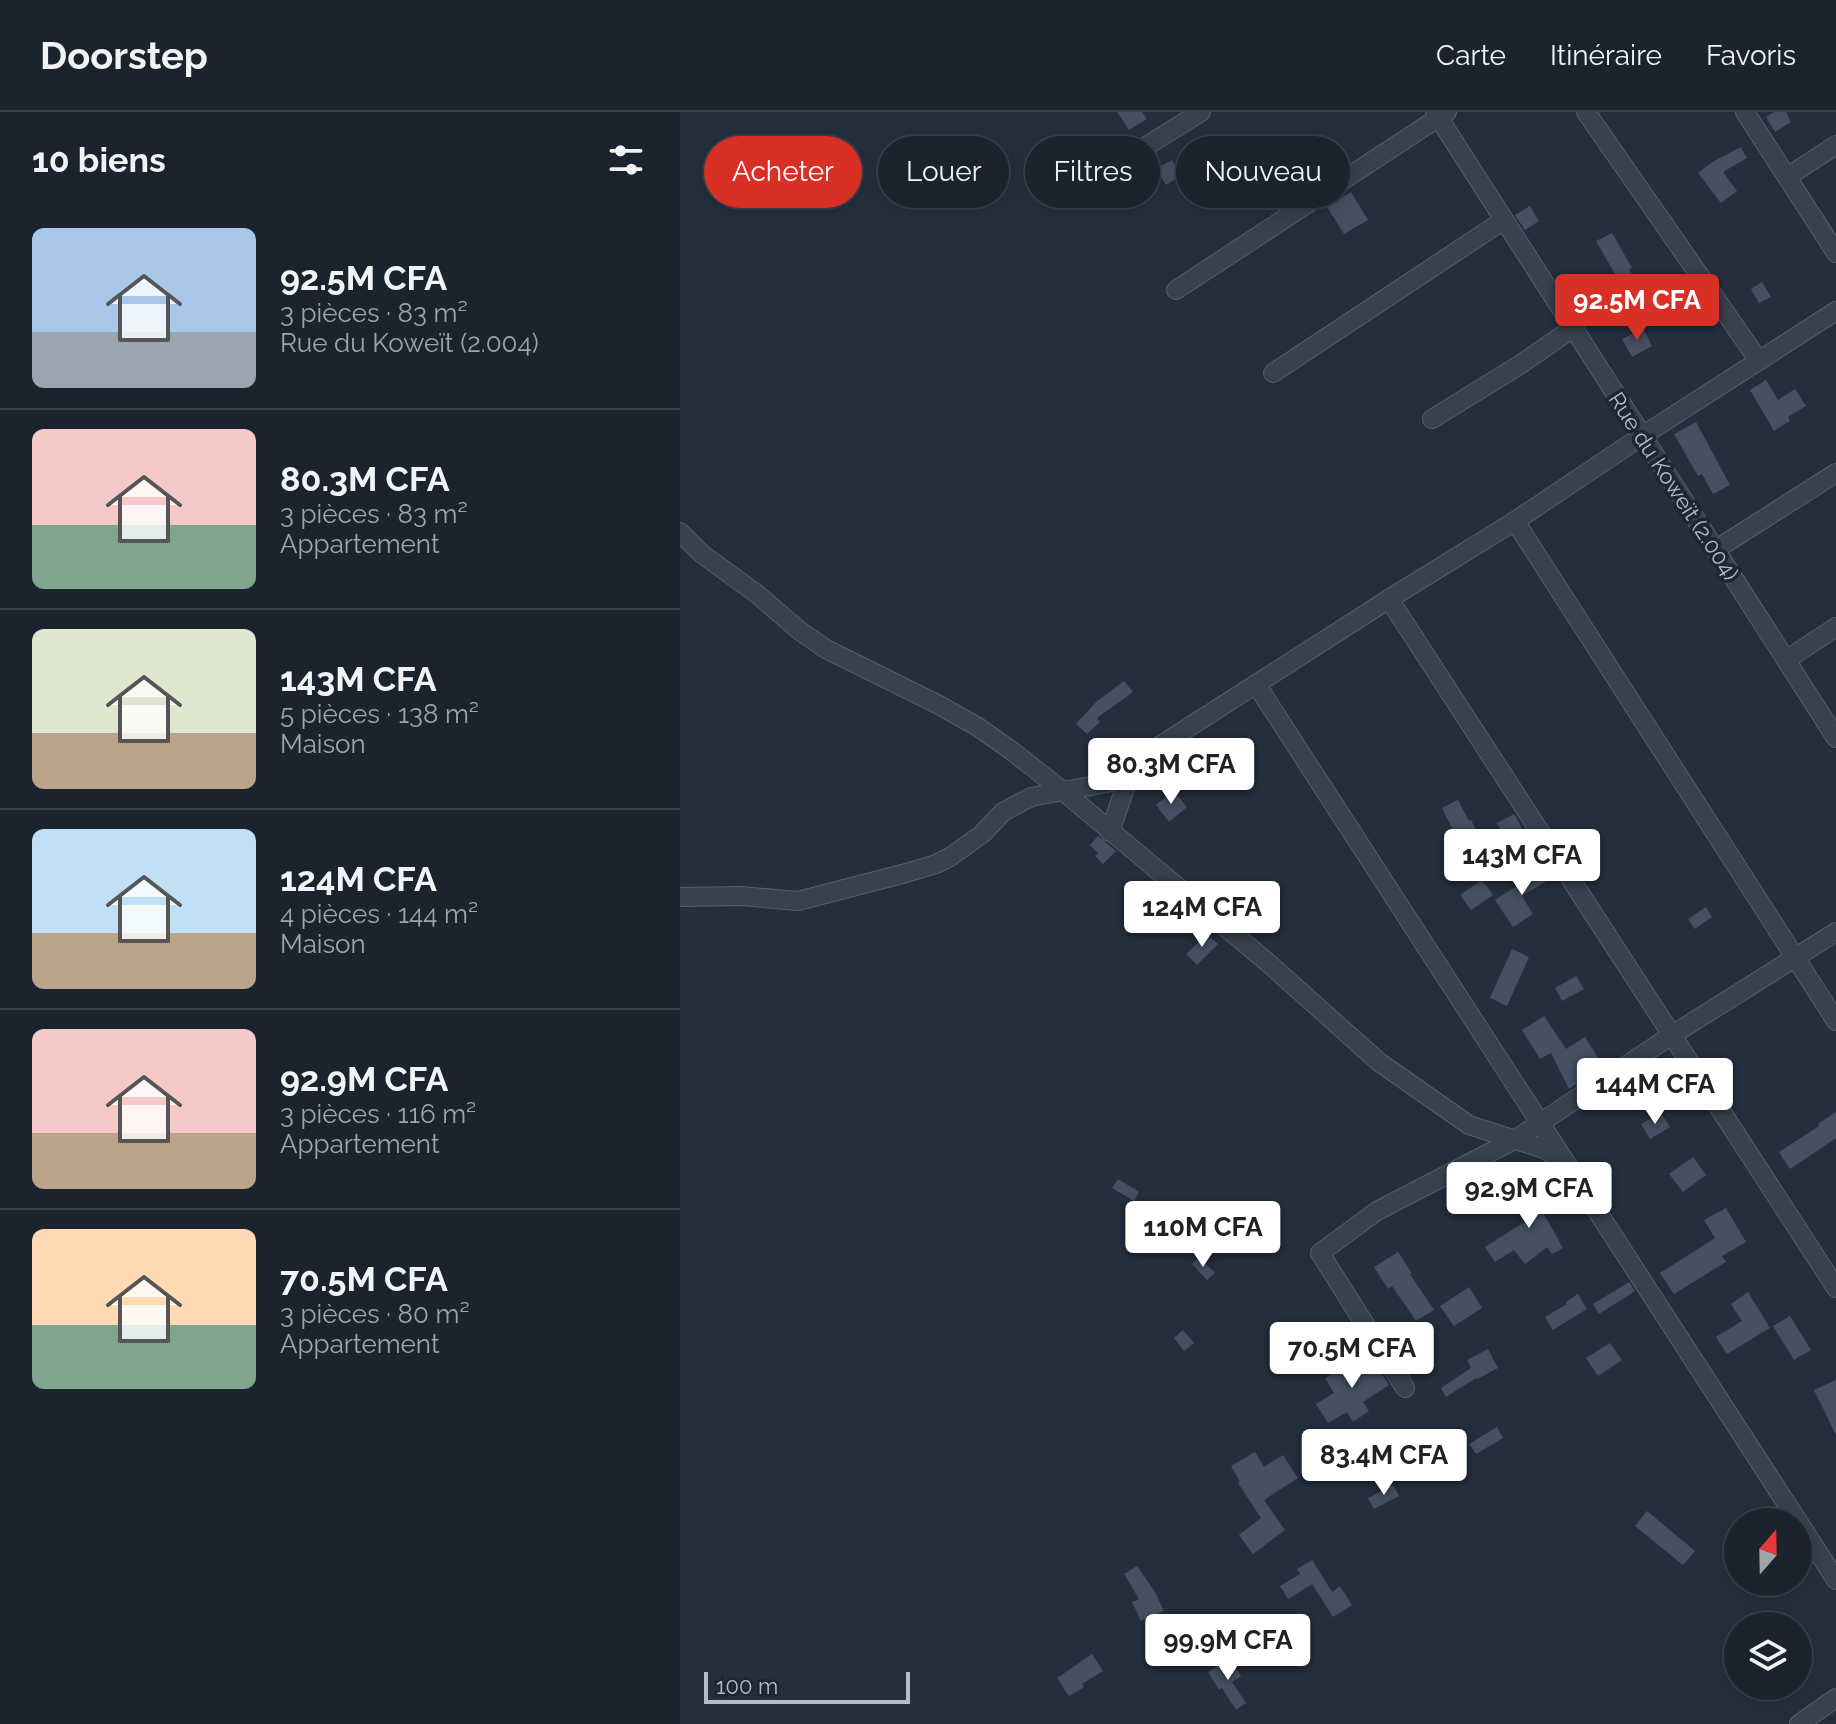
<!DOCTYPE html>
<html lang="fr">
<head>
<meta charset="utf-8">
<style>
  body { margin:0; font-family:Raleway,sans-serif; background:#282f3a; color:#f1f3f6; height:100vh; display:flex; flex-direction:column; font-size:30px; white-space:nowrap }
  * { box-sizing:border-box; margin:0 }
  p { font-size:26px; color:#a0a4aa }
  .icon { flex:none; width:44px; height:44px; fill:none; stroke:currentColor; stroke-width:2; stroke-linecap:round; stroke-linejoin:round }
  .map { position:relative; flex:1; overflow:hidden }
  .details { display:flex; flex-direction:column; background:#1b232e; width:680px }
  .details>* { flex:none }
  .banner { position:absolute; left:24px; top:24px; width:760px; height:72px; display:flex; gap:16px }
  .needle { width:52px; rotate:20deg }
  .controls { position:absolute; left:1044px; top:1396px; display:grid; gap:16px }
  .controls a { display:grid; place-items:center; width:88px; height:88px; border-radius:50%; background:#1b232e; box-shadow:0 4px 20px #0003,0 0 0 2px #39404a; font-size:40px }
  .scale { position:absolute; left:24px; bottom:20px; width:206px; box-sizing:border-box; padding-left:8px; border:4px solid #b4bcc9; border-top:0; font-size:22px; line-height:28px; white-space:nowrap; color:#b4bcc9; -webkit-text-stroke:6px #1d2633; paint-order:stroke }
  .price { position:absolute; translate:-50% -68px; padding:0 18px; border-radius:8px; background:#fff; color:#222; font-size:26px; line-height:52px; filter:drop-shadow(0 2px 4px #0008) }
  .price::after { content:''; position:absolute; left:50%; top:48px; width:24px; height:18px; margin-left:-12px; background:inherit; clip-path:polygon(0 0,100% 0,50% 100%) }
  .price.on { background:#d93025; color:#fff }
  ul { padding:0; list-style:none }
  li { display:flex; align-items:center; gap:24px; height:200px; padding:0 32px }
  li+li { border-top:2px solid #39404a }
  li span { display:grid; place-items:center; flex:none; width:224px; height:160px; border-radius:12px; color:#555 }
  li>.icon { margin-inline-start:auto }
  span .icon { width:96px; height:96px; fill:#fffc; stroke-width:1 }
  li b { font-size:34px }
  h2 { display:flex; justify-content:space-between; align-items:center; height:96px; padding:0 32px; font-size:34px }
  .chip { padding:0 28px; border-radius:36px; background:#1b232e; box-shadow:0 4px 20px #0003,0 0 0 2px #39404a; font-size:28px; line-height:72px }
  .chip.on { background:#d93025; color:#fff }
  header { display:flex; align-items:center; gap:48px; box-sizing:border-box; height:112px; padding:0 40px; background:#1b232e; border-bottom:2px solid #39404a }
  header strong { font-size:38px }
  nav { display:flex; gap:44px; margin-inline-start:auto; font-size:28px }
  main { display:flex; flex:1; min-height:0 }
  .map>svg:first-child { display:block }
  .building { fill:#455162 }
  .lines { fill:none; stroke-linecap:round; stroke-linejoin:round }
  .minor-casing { stroke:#565f6c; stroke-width:20 }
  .minor { stroke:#38414e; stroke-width:18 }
  .labels { text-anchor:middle; stroke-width:7; stroke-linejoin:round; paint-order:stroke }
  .street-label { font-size:22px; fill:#b4bcc9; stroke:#1d2633 }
</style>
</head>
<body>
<header>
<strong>Doorstep</strong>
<nav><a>Carte</a><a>Itinéraire</a><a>Favoris</a></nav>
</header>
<main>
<section class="details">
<h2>10 biens<svg class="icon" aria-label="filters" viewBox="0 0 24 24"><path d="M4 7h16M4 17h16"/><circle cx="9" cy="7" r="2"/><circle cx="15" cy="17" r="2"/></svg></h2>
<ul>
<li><span style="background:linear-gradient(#a9c7e8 65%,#9aa5b1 0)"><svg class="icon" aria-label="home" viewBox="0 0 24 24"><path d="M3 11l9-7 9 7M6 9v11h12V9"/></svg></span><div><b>92.5M CFA</b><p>3 pièces · 83 m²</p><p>Rue du Koweït (2.004)</p></div></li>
<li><span style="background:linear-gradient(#f6c9c9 60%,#7fa58c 0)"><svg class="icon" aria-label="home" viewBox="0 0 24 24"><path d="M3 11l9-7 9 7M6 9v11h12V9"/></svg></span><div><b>80.3M CFA</b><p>3 pièces · 83 m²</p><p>Appartement</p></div></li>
<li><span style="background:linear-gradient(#dfe7d0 65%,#b9a48a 0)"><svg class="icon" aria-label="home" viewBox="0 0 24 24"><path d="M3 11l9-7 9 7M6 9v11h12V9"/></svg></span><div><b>143M CFA</b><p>5 pièces · 138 m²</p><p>Maison</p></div></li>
<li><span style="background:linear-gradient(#bfe0f5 65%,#b9a48a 0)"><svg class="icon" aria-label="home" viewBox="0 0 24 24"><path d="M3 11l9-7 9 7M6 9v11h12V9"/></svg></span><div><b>124M CFA</b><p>4 pièces · 144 m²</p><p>Maison</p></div></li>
<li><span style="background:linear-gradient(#f6c9c9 65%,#b9a48a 0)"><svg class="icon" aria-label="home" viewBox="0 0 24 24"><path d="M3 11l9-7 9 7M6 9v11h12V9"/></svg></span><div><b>92.9M CFA</b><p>3 pièces · 116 m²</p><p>Appartement</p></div></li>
<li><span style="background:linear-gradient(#ffd9b3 60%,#7fa58c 0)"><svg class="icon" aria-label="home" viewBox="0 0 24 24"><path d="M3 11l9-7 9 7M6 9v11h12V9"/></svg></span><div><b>70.5M CFA</b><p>3 pièces · 80 m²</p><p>Appartement</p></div></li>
</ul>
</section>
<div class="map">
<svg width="1156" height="1612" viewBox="0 0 1156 1612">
  <rect width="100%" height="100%" fill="#242f3e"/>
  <g class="building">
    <polygon points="437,0 462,0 467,7 449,18"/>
    <polygon points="1094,0 1106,0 1111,10 1095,20 1086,5"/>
    <polygon points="1061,35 1067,46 1043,60 1057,79 1041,91 1018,61 1034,49"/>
    <polygon points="492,48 501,64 486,73 476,57"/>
    <polygon points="671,80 688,108 664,122 647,95"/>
    <polygon points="850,94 859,109 845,118 835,103"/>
    <polygon points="932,121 952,156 949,157 967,188 954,195 916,129"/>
    <polygon points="1082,170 1091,185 1079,191 1071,177"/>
    <polygon points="963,216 972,234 952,245 942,227"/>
    <polygon points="1086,268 1098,288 1115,277 1126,294 1108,305 1110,309 1094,319 1070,278"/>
    <polygon points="1016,310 1050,373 1033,382 1022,362 1018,364 994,322"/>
    <polygon points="444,569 453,580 417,606 420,610 407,622 396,612 416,590"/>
    <polygon points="494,679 507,695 489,710 476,693"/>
    <polygon points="778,688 789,709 791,708 802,730 783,739 762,696"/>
    <polygon points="834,702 845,722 827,731 817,711"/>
    <polygon points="418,724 436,739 423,752 415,744 418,741 410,733"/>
    <polygon points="865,754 872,766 842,784 853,802 833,815 815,788 843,770 842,767"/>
    <polygon points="802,768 813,783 791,798 780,783"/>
    <polygon points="1026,795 1032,805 1015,817 1008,807"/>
    <polygon points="527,822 538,832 517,853 506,842"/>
    <polygon points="832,837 849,845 827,894 810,886"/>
    <polygon points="896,864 904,877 882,889 875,876"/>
    <polygon points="864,904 886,937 905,925 920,949 916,951 919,957 889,977 871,941 860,947 842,918"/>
    <polygon points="1156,1000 1156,1026 1110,1057 1099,1040 1139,1014 1138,1012"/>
    <polygon points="981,1001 990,1015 970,1027 961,1012"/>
    <polygon points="1013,1045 1026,1063 1003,1080 989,1062"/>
    <polygon points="438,1067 459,1080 454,1089 432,1076"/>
    <polygon points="864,1068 873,1085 859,1093 883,1136 872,1142 867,1135 845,1152 834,1138 815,1150 805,1135 851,1106 838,1082"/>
    <polygon points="1046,1096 1066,1130 1042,1144 1046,1150 994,1182 980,1161 1035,1126 1024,1108"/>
    <polygon points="492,1101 513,1112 503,1130 482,1119"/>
    <polygon points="718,1140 732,1161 730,1162 754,1198 736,1209 712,1174 708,1177 694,1155"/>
    <polygon points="519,1145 535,1161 527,1168 512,1152"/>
    <polygon points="949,1170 955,1179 919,1202 913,1192"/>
    <polygon points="789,1175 802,1196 774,1214 760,1194"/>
    <polygon points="1068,1180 1090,1216 1047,1242 1036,1225 1062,1209 1051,1192"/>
    <polygon points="898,1182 907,1197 873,1218 865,1205 887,1192 886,1190"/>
    <polygon points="1110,1204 1131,1238 1114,1248 1093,1214"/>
    <polygon points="503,1218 514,1231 504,1239 494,1226"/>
    <polygon points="930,1231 942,1248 918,1264 906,1246"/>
    <polygon points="808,1237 818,1256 797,1267 796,1266 766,1285 761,1276 791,1256 787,1248"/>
    <polygon points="690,1242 709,1273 683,1290 689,1299 673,1310 667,1300 648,1311 636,1292 654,1281 645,1266 661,1256 663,1260"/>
    <polygon points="1156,1268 1156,1323 1134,1278"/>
    <polygon points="817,1315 823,1326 796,1342 789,1332"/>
    <polygon points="644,1318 658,1339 640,1350 627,1329"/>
    <polygon points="575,1340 584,1355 603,1343 618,1366 584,1388 605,1418 573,1442 559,1423 581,1406 558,1371 560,1370 551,1354"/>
    <polygon points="713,1373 719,1384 694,1397 688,1386"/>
    <polygon points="967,1399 1015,1439 1003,1453 955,1414"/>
    <polygon points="632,1448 652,1480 660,1474 672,1493 653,1505 632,1472 608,1487 600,1474 620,1462 617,1457"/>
    <polygon points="457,1454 475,1480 484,1499 461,1509 452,1490 459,1487 444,1462"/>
    <polygon points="412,1542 423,1559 402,1572 404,1575 389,1584 377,1566"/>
    <polygon points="550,1547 561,1564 552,1570 566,1591 556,1598 542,1576 539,1578 528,1560"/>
  </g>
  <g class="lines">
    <defs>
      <g id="minor">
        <polyline points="755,0 1156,626"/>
        <polyline points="906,0 1079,249"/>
        <polyline points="1065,0 1156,141"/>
        <polyline points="1107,65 1156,33"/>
        <polyline points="415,66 521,0"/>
        <polyline points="496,178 767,0"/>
        <polyline points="593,261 824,108"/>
        <polyline points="752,307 841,252 893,216"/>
        <polyline points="835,409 1156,909"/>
        <polyline points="0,420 22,442 77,482 120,519 146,537 259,593 298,615 332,639 383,679 586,849 699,950 789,1013 864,1037 885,1050"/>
        <polyline points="1035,438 1156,361"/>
        <polyline points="709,487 1156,1176"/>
        <polyline points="1106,548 1156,515"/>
        <polyline points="576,572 1156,1468"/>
        <polyline points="430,720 448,667 464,644 709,487 835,409 962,324 1156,199"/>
        <polyline points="0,785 61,784 118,789 226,761 256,752 270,745 302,722 323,700 351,685 448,667"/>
        <polyline points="725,1276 640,1141 697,1099 836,1027 992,923 1156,820"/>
        <polyline points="1119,1612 1156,1586"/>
      </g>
    </defs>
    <use href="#minor" class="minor-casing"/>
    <use href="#minor" class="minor"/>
  </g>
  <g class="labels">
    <g class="street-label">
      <text transform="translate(994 374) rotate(57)" y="8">Rue du Koweït (2.004)</text>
    </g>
  </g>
</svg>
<div class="controls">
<a><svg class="needle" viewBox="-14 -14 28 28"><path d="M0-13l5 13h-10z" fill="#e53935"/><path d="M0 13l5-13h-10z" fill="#a0a4aa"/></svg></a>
<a><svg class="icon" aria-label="layers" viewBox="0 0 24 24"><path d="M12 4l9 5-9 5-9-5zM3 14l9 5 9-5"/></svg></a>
</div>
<div class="scale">100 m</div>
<b class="price on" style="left:957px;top:230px">92.5M CFA</b>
<b class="price" style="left:491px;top:694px">80.3M CFA</b>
<b class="price" style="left:842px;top:785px">143M CFA</b>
<b class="price" style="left:522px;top:837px">124M CFA</b>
<b class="price" style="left:975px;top:1014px">144M CFA</b>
<b class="price" style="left:849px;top:1118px">92.9M CFA</b>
<b class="price" style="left:523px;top:1157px">110M CFA</b>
<b class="price" style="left:672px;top:1278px">70.5M CFA</b>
<b class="price" style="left:704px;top:1385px">83.4M CFA</b>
<b class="price" style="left:548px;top:1570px">99.9M CFA</b>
<div class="banner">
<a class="chip on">Acheter</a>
<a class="chip">Louer</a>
<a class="chip">Filtres</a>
<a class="chip">Nouveau</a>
</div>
</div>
</main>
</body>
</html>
